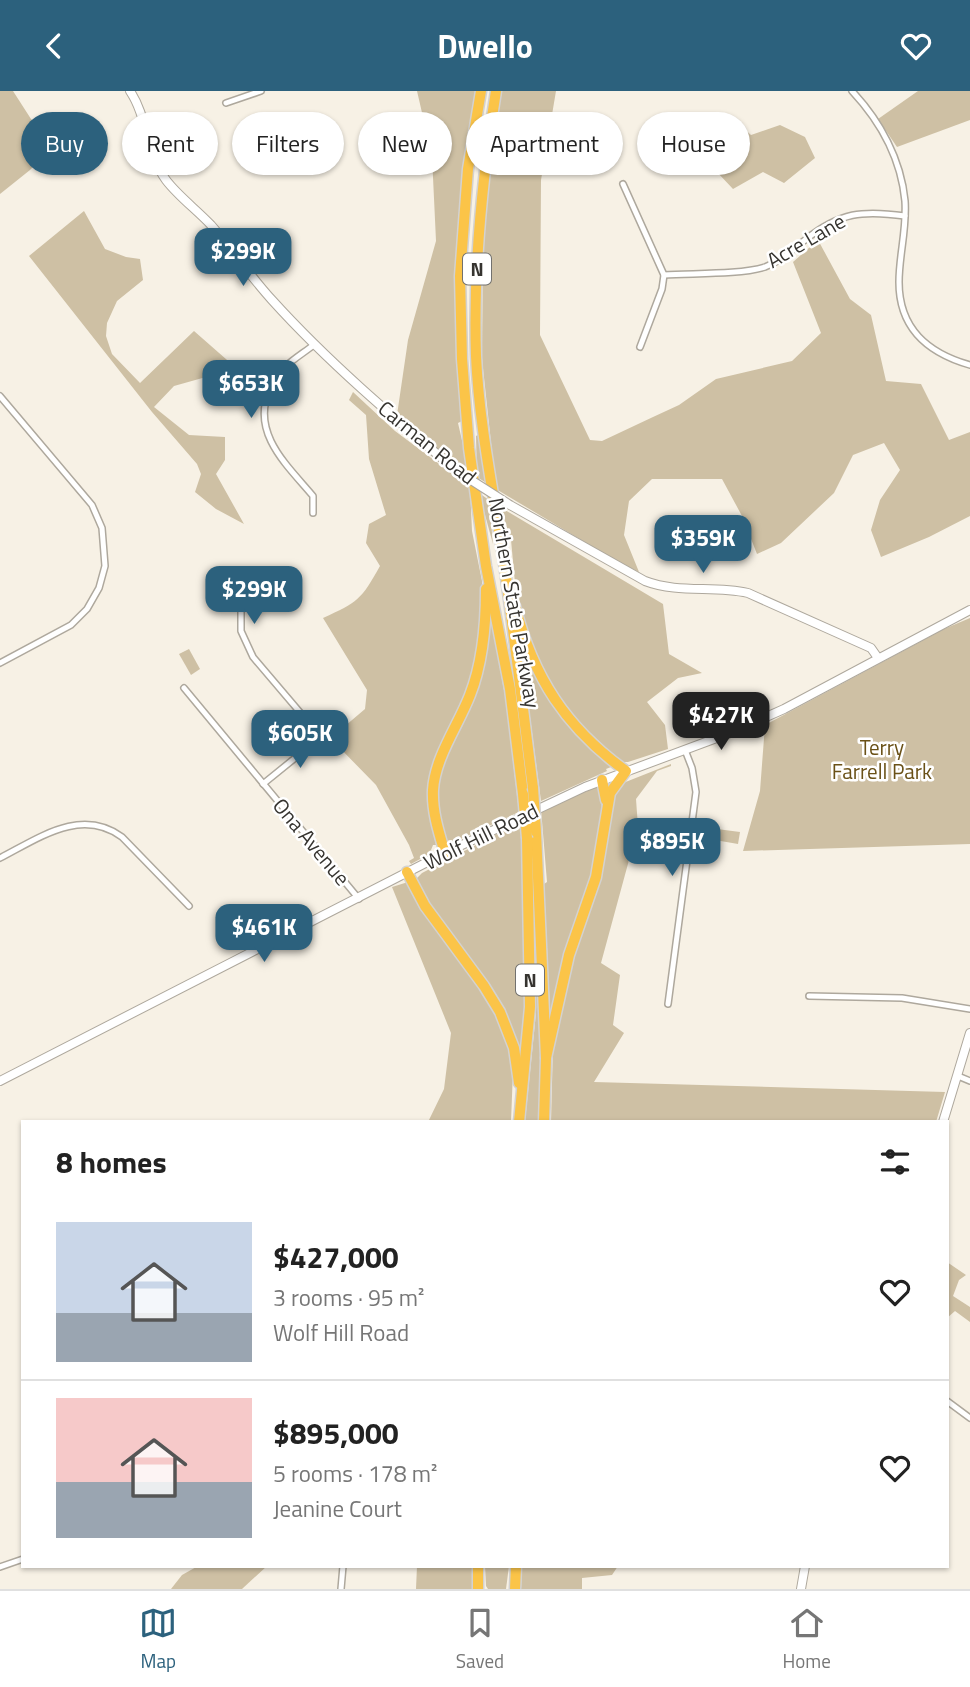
<!DOCTYPE html>
<html lang="en">
<head>
<meta charset="utf-8">
<style>
  body { margin:0; font-family:"Titillium Web",sans-serif; background:#f2f2f2; color:#222; height:100vh; display:flex; flex-direction:column; font-size:26px; white-space:nowrap }
  * { box-sizing:border-box; margin:0 }
  p { font-size:23px; color:#767676 }
  .icon { flex:none; width:38px; height:38px; fill:none; stroke:currentColor; stroke-width:2; stroke-linecap:round; stroke-linejoin:round }
  .map { position:relative; flex:1; overflow:hidden }
  .side { position:absolute; left:21px; top:1029px; width:928px; height:448px; display:flex; flex-direction:column; background:#fff; border-radius:0px; box-shadow:0 2px 5px #0004 }
  .side>* { flex:none }
  .banner { position:absolute; left:21px; top:21px; width:929px; height:63px; display:flex; gap:14px }
  .price { position:absolute; translate:-50% -60px; padding:0 16px; border-radius:14px; background:#2c617d; color:#fff; font-size:23px; line-height:46px; filter:drop-shadow(0 2px 4px #0008) }
  .price::after { content:''; position:absolute; left:50%; top:42px; width:21px; height:16px; margin-left:-10px; background:inherit; clip-path:polygon(0 0,100% 0,50% 100%) }
  .price.current { background:#222; color:#fff }
  ul { padding:0; list-style:none }
  li { display:flex; align-items:center; gap:21px; height:175px; padding:0 35px }
  li+li { border-top:2px solid #e0e0e0 }
  li span { display:grid; place-items:center; flex:none; width:196px; height:140px; border-radius:0px; color:#555 }
  li>.icon { margin-inline-start:auto }
  span .icon { width:84px; height:84px; fill:#fffc; stroke-width:1 }
  li b { font-size:30px }
  h2 { display:flex; justify-content:space-between; align-items:center; height:84px; padding:0 35px; font-size:30px }
  .tag { padding:0 24px; border-radius:32px; background:#fff; box-shadow:0 2px 5px #0004; font-size:24px; line-height:63px }
  .tag.current { background:#2c617d; color:#fff }
  header { display:flex; justify-content:space-between; align-items:center; height:91px; padding:0 35px; background:#2c617d; color:#fff; font-size:32px; font-weight:700 }
  .dock { display:flex; justify-content:space-around; align-items:center; height:98px; border-top:2px solid #e0e0e0; background:#fff; font-size:19px; color:#767676 }
  .dock a { display:grid; justify-items:center; gap:4px }
  .dock .current { color:#2c617d }
  .map>svg:first-child { display:block }
  .green { fill:#cec0a4 }
  .lines { fill:none; stroke-linecap:round; stroke-linejoin:round }
  .street-casing { stroke:#aea89d; stroke-width:8 }
  .secondary-casing { stroke:#aea89d; stroke-width:10 }
  .highway-casing { stroke:#d3d2d1; stroke-width:13 }
  .street { stroke:#fff; stroke-width:5 }
  .secondary { stroke:#fff; stroke-width:8 }
  .highway { stroke:#fbc448; stroke-width:10 }
  .secondary-bridge-casing { stroke:#aea89d; stroke-width:10; stroke-linecap:butt }
  .highway-bridge-casing { stroke:#d3d2d1; stroke-width:13; stroke-linecap:butt }
  .secondary-bridge { stroke:#fff; stroke-width:8 }
  .highway-bridge { stroke:#fbc448; stroke-width:10 }
  .labels { text-anchor:middle; stroke-width:5; stroke-linejoin:round; paint-order:stroke }
  .shield { fill:#fff; stroke:#72716e; stroke-width:2 }
  .shield-label { font-size:19px; font-weight:bold; fill:#363430 }
  .street-label { font-size:21px; fill:#363430; stroke:#fff }
  .park-label { font-size:21px; fill:#6a5117; stroke:#fff }
</style>
</head>
<body>
<header><svg class="icon" aria-label="back" viewBox="0 0 24 24"><path d="M15 5l-7 7 7 7"/></svg>Dwello<svg class="icon" aria-label="heart" viewBox="0 0 24 24"><path d="M12 20l-8-8c-3-5 5-10 8-4 3-6 11-1 8 4z"/></svg></header>
<div class="map">
<svg width="970" height="1498" viewBox="0 0 970 1498">
  <rect width="100%" height="100%" fill="#f7f1e5"/>
  <g class="green">
    <polygon points="0,0 13,0 31,28 57,51 30,79 0,103"/>
    <polygon points="417,0 476,0 460,124 462,330 458,332 469,380 457,374 397,324 408,249 436,150 432,65"/>
    <polygon points="502,0 556,0 541,89 540,244 590,349 602,350 653,326 679,314 716,288 792,270 821,242 793,171 818,149 850,208 871,224 886,290 921,293 949,349 970,341 970,425 929,446 881,466 871,439 880,409 900,379 884,352 853,364 834,402 781,452 757,463 742,425 722,388 652,388 629,410 624,444 639,481 618,471 496,398 482,268 483,152 490,66"/>
    <polygon points="918,0 970,0 970,29 897,56 878,28"/>
    <polygon points="728,23 751,44 780,34 805,46 815,67 784,92 763,81 733,98 684,46"/>
    <polygon points="84,120 105,158 126,166 140,168 143,189 117,210 107,232 106,245 112,263 140,292 194,240 243,283 206,286 174,295 154,316 189,344 225,346 225,369 216,383 244,433 216,418 195,401 201,383 197,373 152,321 29,165"/>
    <path d="M 353,301 L 395,340 L 470,396 L 472,440 L 482,490 L 482,516 L 477,569 L 469,596 L 433,676 L 428,695 L 428,719 L 436,754 L 433,754 L 431,759 L 433,761 L 411,773 L 409,770 L 414,767 L 409,754 L 376,694 L 334,651 L 345,635 L 365,618 L 367,599 L 323,527 C 358,511 361,509 380,475 L 366,452 L 369,433 L 386,424 L 369,368 L 366,324 L 349,309 Z"/>
    <polygon points="478,344 488,393 477,386 476,345"/>
    <polygon points="479,402 489,409 493,453"/>
    <polygon points="500,416 663,513 669,563 702,582 678,587 647,611 665,634 668,658 628,671 621,671 566,619 531,560 515,492 511,449"/>
    <polygon points="490,523 512,643 510,645 519,721 452,752 452,749 444,750 437,710 438,688"/>
    <polygon points="970,527 970,753 743,760 760,700 765,634 944,538"/>
    <polygon points="524,556 536,584 612,673 611,676 606,678 607,680 541,710 521,557"/>
    <polygon points="189,558 200,578 191,584 179,563"/>
    <polygon points="671,673 671,675 657,680 636,708 638,736 601,872 620,884 613,934 624,942 594,991 945,1001 936,1031 551,1031 553,953 576,855 592,815 603,773 611,707 618,694"/>
    <path d="M 597,696 L 598,698 L 601,697 L 602,701 C 602,778 575,847 553,919 L 550,920 L 544,793 L 547,791 L 541,718 Z"/>
    <path d="M 520,731 C 527,812 527,892 522,973 L 514,947 L 427,814 L 416,788 L 422,782 Z"/>
    <polygon points="717,738 740,741 738,753 715,749"/>
    <polygon points="408,791 495,917 508,948 513,979 511,1031 428,1031 444,998 451,942 392,796"/>
    <polygon points="536,839 541,920 539,1031 525,1031 536,922"/>
    <polygon points="947,1171 966,1184 959,1189 953,1205 970,1216 970,1231 955,1220 947,1227"/>
    <polygon points="198,1475 267,1475 242,1498 171,1498 182,1484"/>
    <polygon points="417,1475 473,1475 472,1498 416,1498"/>
    <polygon points="485,1475 509,1475 506,1498 488,1498 486,1495"/>
    <polygon points="522,1475 618,1475 612,1484 582,1487 582,1498 521,1498"/>
  </g>
  <g class="lines">
    <defs>
      <g id="street">
        <path d="M 852,0 C 880,30 901,68 905,110 C 907,138 899,164 899,191 C 899,238 928,262 970,274"/>
        <polyline points="226,12 261,0"/>
        <polyline points="623,93 664,184 662,198 640,256"/>
        <path d="M 664,184 C 693,182 739,184 765,176 C 781,170 793,159 805,149 C 840,121 863,119 905,125"/>
        <polyline points="0,305 92,414 102,437 105,475 99,497 87,518 71,534 0,572"/>
        <path d="M 313,422 L 313,405 C 288,375 251,343 269,300 C 273,292 278,283 284,277 C 293,268 305,261 315,253"/>
        <polyline points="241,508 241,540 253,566 321,646 263,693"/>
        <polyline points="184,597 359,808"/>
        <path d="M 0,767 C 39,747 81,716 122,746 L 189,815"/>
        <polyline points="809,905 902,907 970,918"/>
        <polyline points="668,913 696,701 692,677 685,659"/>
        <polyline points="958,985 970,990"/>
        <polyline points="947,1310 970,1327"/>
        <polyline points="0,1476 23,1468"/>
        <polyline points="341,1498 343,1475"/>
      </g>
      <g id="secondary">
        <path d="M 130,0 C 148,27 146,62 166,89 C 178,105 197,119 211,134 C 232,158 250,185 272,209 C 328,271 393,326 457,380"/>
        <path d="M 510,414 L 645,490 C 679,503 713,494 748,502 L 871,557 L 878,567"/>
        <polyline points="0,990 445,762 585,696 730,642 784,618 970,519"/>
        <polyline points="943,1031 970,942"/>
        <polyline points="801,1498 805,1475"/>
      </g>
      <g id="highway">
        <polyline points="481,0 468,78 460,185 462,268 469,357 486,475 510,598 523,703"/>
        <path d="M 496,0 C 482,88 473,176 476,265 C 479,332 493,399 503,465 C 514,542 523,619 533,697"/>
        <path d="M 515,515 C 533,586 566,637 626,680 L 610,702 L 596,786 L 569,864 L 546,967"/>
        <polyline points="602,689 606,709"/>
        <polyline points="536,741 546,967 544,1031"/>
        <path d="M 445,762 C 439,742 432,721 433,699 C 435,666 458,635 470,604 C 483,571 486,533 486,498"/>
        <polyline points="407,781 425,815 484,895 500,921 514,957 519,992"/>
        <polyline points="519,1031 530,916 527,747"/>
        <polyline points="478,1475 478,1498"/>
        <polyline points="515,1498 516,1475"/>
      </g>
    </defs>
    <use href="#street" class="street-casing"/>
    <use href="#secondary" class="secondary-casing"/>
    <use href="#highway" class="highway-casing"/>
    <use href="#street" class="street"/>
    <use href="#secondary" class="secondary"/>
    <use href="#highway" class="highway"/>
    <defs>
      <polyline id="secondary-bridge" points="457,380 510,414"/>
      <g id="highway-bridge">
        <polyline points="533,697 536,741"/>
        <polyline points="523,703 527,747"/>
      </g>
    </defs>
    <use href="#secondary-bridge" class="secondary-bridge-casing"/>
    <use href="#highway-bridge" class="highway-bridge-casing"/>
    <use href="#secondary-bridge" class="secondary-bridge"/>
    <use href="#highway-bridge" class="highway-bridge"/>
  </g>
  <g class="labels">
    <g class="shield">
      <rect x="463" y="162.5" width="28" height="31" rx="5"/>
      <rect x="516" y="873.5" width="28" height="31" rx="5"/>
    </g>
    <g class="shield-label">
      <text x="477" y="185">N</text>
      <text x="530" y="896">N</text>
    </g>
    <g class="street-label">
      <text transform="translate(806 150) rotate(-30)" y="7">Acre Lane</text>
      <text transform="translate(427 352) rotate(39)" y="7">Carman Road</text>
      <text transform="translate(514 512) rotate(80)" y="7">Northern State Parkway</text>
      <text transform="translate(481 746) rotate(-26)" y="7">Wolf Hill Road</text>
      <text transform="translate(311 751) rotate(50)" y="7">Ona Avenue</text>
    </g>
    <g class="park-label">
      <text x="882" y="664">Terry<tspan x="882" dy="24">Farrell Park</tspan></text>
    </g>
  </g>
</svg>
<b class="price" style="left:243px;top:197px">$299K</b>
<b class="price" style="left:251px;top:329px">$653K</b>
<b class="price" style="left:703px;top:484px">$359K</b>
<b class="price" style="left:254px;top:535px">$299K</b>
<b class="price current" style="left:721px;top:661px">$427K</b>
<b class="price" style="left:300px;top:679px">$605K</b>
<b class="price" style="left:672px;top:787px">$895K</b>
<b class="price" style="left:264px;top:873px">$461K</b>
<div class="banner">
<a class="tag current">Buy</a>
<a class="tag">Rent</a>
<a class="tag">Filters</a>
<a class="tag">New</a>
<a class="tag">Apartment</a>
<a class="tag">House</a>
</div>
<section class="side">
<h2>8 homes<svg class="icon" aria-label="filters" viewBox="0 0 24 24"><path d="M4 7h16M4 17h16"/><circle cx="9" cy="7" r="2"/><circle cx="15" cy="17" r="2"/></svg></h2>
<ul>
<li><span style="background:linear-gradient(#c9d6e8 65%,#9aa5b1 0)"><svg class="icon" aria-label="home" viewBox="0 0 24 24"><path d="M3 11l9-7 9 7M6 9v11h12V9"/></svg></span><div><b>$427,000</b><p>3 rooms · 95 m²</p><p>Wolf Hill Road</p></div><svg class="icon" aria-label="heart" viewBox="0 0 24 24"><path d="M12 20l-8-8c-3-5 5-10 8-4 3-6 11-1 8 4z"/></svg></li>
<li><span style="background:linear-gradient(#f6c9c9 60%,#9aa5b1 0)"><svg class="icon" aria-label="home" viewBox="0 0 24 24"><path d="M3 11l9-7 9 7M6 9v11h12V9"/></svg></span><div><b>$895,000</b><p>5 rooms · 178 m²</p><p>Jeanine Court</p></div><svg class="icon" aria-label="heart" viewBox="0 0 24 24"><path d="M12 20l-8-8c-3-5 5-10 8-4 3-6 11-1 8 4z"/></svg></li>
</ul>
</section>
</div>
<nav class="dock">
<a class="current"><svg class="icon" aria-label="map" viewBox="0 0 24 24"><path d="M3 6l6-2 6 2 6-2v14l-6 2-6-2-6 2zM9 4v14M15 6v14"/></svg>Map</a>
<a><svg class="icon" aria-label="saved" viewBox="0 0 24 24"><path d="M7 4h10v16l-5-4-5 4z"/></svg>Saved</a>
<a><svg class="icon" aria-label="home" viewBox="0 0 24 24"><path d="M3 11l9-7 9 7M6 9v11h12V9"/></svg>Home</a>
</nav>
</body>
</html>
